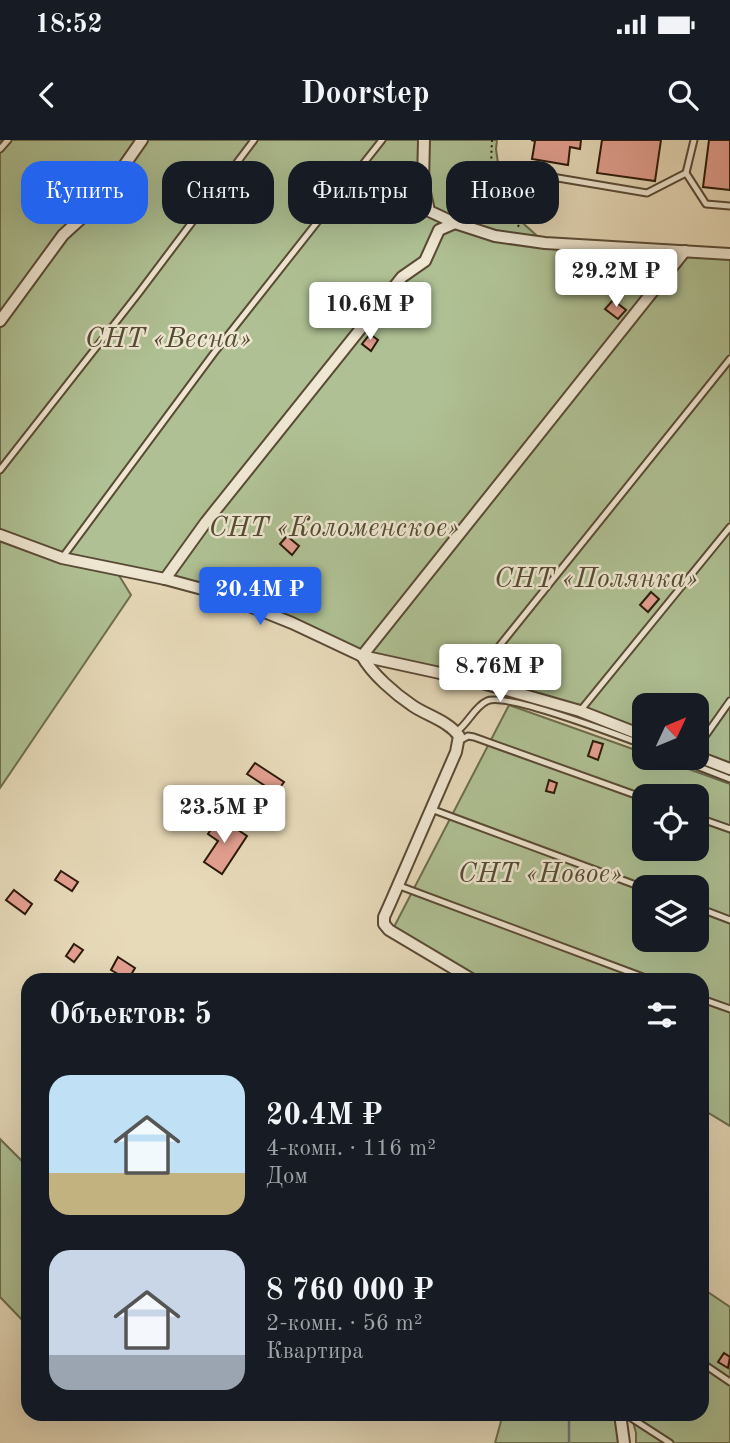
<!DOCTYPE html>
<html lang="ru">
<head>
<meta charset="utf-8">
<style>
  body { margin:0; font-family:"Old Standard TT",serif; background:#20242c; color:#f1f3f6; height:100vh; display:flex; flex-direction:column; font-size:26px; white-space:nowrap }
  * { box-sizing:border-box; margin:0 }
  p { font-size:23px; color:#9ea1a6 }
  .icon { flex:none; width:38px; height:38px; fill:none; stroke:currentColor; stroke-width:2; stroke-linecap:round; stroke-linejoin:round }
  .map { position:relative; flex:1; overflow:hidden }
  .drawer { position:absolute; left:21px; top:833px; width:688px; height:448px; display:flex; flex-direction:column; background:#171b24; border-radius:21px; box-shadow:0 7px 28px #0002 }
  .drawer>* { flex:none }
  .guide { position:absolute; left:21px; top:21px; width:690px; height:63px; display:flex; gap:14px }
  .needle { width:46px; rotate:46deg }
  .controls { position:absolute; left:632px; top:553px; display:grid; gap:14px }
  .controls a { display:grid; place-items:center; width:77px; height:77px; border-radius:14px; background:#171b24; box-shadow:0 7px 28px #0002; font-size:35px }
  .price { position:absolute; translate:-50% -60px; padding:0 16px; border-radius:7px; background:#fff; color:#222; font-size:23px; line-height:46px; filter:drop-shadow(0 2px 4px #0008) }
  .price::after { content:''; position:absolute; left:50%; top:42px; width:21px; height:16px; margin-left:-10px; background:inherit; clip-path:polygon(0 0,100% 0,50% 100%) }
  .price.on { background:#2563eb; color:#fff }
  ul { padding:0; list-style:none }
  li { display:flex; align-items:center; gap:21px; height:175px; padding:0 28px }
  li span { display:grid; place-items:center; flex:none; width:196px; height:140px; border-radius:21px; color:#555 }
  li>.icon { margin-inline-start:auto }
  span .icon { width:84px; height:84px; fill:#fffc; stroke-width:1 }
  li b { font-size:30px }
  h2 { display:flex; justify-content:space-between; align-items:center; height:84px; padding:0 28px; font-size:30px }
  .tag { padding:0 24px; border-radius:21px; background:#171b24; box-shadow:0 7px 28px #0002; font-size:24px; line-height:63px }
  .tag.on { background:#2563eb; color:#fff }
  .status { display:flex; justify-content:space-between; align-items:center; height:49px; padding:0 35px; background:#171b24; direction:ltr }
  .status svg { height:19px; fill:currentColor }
  header { display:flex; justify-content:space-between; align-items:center; height:91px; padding:0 28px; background:#171b24; font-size:32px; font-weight:800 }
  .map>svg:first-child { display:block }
  .green { fill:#afc194; stroke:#6d6e4e; stroke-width:2; fill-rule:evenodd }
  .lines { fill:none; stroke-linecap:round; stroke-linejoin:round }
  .stream { stroke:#6f7874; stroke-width:2.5 }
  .building { fill:#e4a091; stroke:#2b1a09; stroke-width:2 }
  .lane-casing { stroke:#5a4a35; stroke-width:9 }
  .street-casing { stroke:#5a4a35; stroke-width:14 }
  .path { stroke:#2b1a09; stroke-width:2; stroke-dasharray:2 3.5; stroke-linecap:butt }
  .lane { stroke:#efe7d2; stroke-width:5 }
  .street { stroke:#efe7d2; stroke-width:10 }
  .labels { text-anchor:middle; stroke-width:5; stroke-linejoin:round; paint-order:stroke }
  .park-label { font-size:28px; font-style:italic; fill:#534c33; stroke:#efe7d2 }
</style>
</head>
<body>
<div class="status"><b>18:52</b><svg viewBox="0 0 49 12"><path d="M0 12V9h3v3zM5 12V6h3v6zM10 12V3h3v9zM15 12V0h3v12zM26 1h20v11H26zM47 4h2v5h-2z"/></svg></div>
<header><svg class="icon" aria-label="back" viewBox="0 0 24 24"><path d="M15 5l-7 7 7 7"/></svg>Doorstep<svg class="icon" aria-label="search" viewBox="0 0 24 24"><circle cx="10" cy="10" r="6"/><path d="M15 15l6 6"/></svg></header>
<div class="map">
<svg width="730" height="1303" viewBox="0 0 730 1303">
  <rect width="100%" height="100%" fill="#e7dab9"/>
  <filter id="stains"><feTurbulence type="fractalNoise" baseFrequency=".00286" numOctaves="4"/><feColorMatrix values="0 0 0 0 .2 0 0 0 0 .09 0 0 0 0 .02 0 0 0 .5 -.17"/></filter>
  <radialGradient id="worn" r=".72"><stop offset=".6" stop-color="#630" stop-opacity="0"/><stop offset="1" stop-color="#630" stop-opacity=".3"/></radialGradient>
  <g class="green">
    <polygon points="0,0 497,0 496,9 503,59 515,76 545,103 730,114 730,629 697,616 696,565 644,565 644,596 580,571 362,516 217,453 115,429 131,455 0,648"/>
    <path d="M 509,565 L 644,613 L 644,618 L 658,618 L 730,644 L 730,986 L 702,969 L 702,840 L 478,840 L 394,787 ZM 644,656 L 696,656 L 696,709 L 644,709 ZM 644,747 L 696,747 L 696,800 L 644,800 Z"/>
    <polygon points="0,999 28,1027 28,1186 0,1157"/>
    <polygon points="702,1148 730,1167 730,1303 636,1303 636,1293 631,1274 702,1274"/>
    <polygon points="503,1274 617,1274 618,1303 495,1303"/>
  </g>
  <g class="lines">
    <polyline class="stream" points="569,1303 569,1274"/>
  </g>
  <g class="building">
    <polygon points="531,0 581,0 580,9 570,7 568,25 532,19 535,1"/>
    <polygon points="602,0 661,0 655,41 597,33"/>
    <polygon points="709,0 730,0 730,50 703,47"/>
    <polygon points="613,160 626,170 618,179 605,169"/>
    <polygon points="370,194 378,200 371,211 362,204"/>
    <polygon points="287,396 299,406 292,415 280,404"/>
    <polygon points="651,452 659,459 648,472 640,465"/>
    <polygon points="593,601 603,604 598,620 588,616"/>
    <polygon points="255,623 284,642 276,653 247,634"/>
    <polygon points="549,640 557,643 554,653 546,651"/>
    <polygon points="219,677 247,696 222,734 204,722 218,701 208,694"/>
    <polygon points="61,731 78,742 72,751 55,740"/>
    <polygon points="14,750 32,764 25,774 6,760"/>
    <polygon points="74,804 83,810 74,822 66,816"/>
    <polygon points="118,817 135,828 128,840 111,830"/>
    <polygon points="724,1213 730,1217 728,1228 718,1222"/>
  </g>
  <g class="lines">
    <defs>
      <g id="lane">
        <polyline points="0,9 8,0"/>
        <polyline points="686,33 694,0"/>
        <polyline points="546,36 647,53 686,33 706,64 730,66"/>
        <polyline points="0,330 138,154 254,0"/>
        <polyline points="62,418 214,213 382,0"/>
        <polyline points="472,540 730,219"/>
        <polyline points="580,571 730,387"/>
        <path d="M 456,592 C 468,584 474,567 487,561 C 505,552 620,596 644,605"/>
        <polyline points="459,601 468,596 474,597 644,658"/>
        <polyline points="696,609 730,561"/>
        <polyline points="676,618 730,639"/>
        <polyline points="431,669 644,748"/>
        <polyline points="696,677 730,689"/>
        <polyline points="397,745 651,840"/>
        <polyline points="696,767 730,780"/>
        <polyline points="702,859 730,869"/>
        <polyline points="702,1223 730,1242"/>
        <polyline points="625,1274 670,1303"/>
      </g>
      <g id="street">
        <polyline points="424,0 423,43 429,71 455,83 495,96 545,103 730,114"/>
        <polyline points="0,181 63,95 98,63 142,0"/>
        <polyline points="0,395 62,418 165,439 217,453 292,483 362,516 472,540 580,571 644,596"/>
        <polyline points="165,439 206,382 402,137 425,121 439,90 455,83"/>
        <polyline points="362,516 685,111"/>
        <path d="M 362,516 C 372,534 395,554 413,566 C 428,576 448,581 459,596 L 456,612 L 392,759 L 384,777 L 384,784 L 389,790 L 473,840"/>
        <polyline points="696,616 730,629"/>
        <polyline points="620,1274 624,1303"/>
      </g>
    </defs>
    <use href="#lane" class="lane-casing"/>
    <use href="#street" class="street-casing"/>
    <path class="path" d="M 492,0 C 491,22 489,53 504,72 C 508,78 515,83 521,88"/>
    <use href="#lane" class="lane"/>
    <use href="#street" class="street"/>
  </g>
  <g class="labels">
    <g class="park-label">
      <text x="168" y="207">СНТ «Весна»</text>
      <text x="334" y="396">СНТ «Коломенское»</text>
      <text x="596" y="447">СНТ «Полянка»</text>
      <text x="540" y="742">СНТ «Новое»</text>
    </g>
  </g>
  <rect width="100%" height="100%" filter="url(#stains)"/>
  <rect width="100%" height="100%" fill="url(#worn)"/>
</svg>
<div class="controls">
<a><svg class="needle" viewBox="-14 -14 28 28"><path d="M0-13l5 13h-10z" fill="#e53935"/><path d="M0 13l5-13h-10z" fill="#9ea1a6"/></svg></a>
<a><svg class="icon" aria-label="locate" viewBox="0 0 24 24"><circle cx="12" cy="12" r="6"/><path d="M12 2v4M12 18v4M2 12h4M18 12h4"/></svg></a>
<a><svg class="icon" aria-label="layers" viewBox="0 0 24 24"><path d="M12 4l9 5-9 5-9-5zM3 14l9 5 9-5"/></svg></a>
</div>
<b class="price" style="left:616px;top:169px">29.2M ₽</b>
<b class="price" style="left:370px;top:202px">10.6M ₽</b>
<b class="price on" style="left:260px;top:487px">20.4M ₽</b>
<b class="price" style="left:500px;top:564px">8.76M ₽</b>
<b class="price" style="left:224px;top:705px">23.5M ₽</b>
<div class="guide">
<a class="tag on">Купить</a>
<a class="tag">Снять</a>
<a class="tag">Фильтры</a>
<a class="tag">Новое</a>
</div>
<section class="drawer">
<h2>Объектов: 5<svg class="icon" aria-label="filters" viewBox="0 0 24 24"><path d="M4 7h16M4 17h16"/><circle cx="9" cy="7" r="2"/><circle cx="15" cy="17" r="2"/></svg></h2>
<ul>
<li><span style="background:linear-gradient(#bfe0f5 70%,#c2b280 0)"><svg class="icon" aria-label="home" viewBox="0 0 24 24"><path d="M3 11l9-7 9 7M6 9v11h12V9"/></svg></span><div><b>20.4M ₽</b><p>4-комн. · 116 m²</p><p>Дом</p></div></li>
<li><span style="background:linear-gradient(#c9d6e8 75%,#9aa5b1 0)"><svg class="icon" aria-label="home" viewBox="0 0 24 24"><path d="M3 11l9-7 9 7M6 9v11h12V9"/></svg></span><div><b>8 760 000 ₽</b><p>2-комн. · 56 m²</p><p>Квартира</p></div></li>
</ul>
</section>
</div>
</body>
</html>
